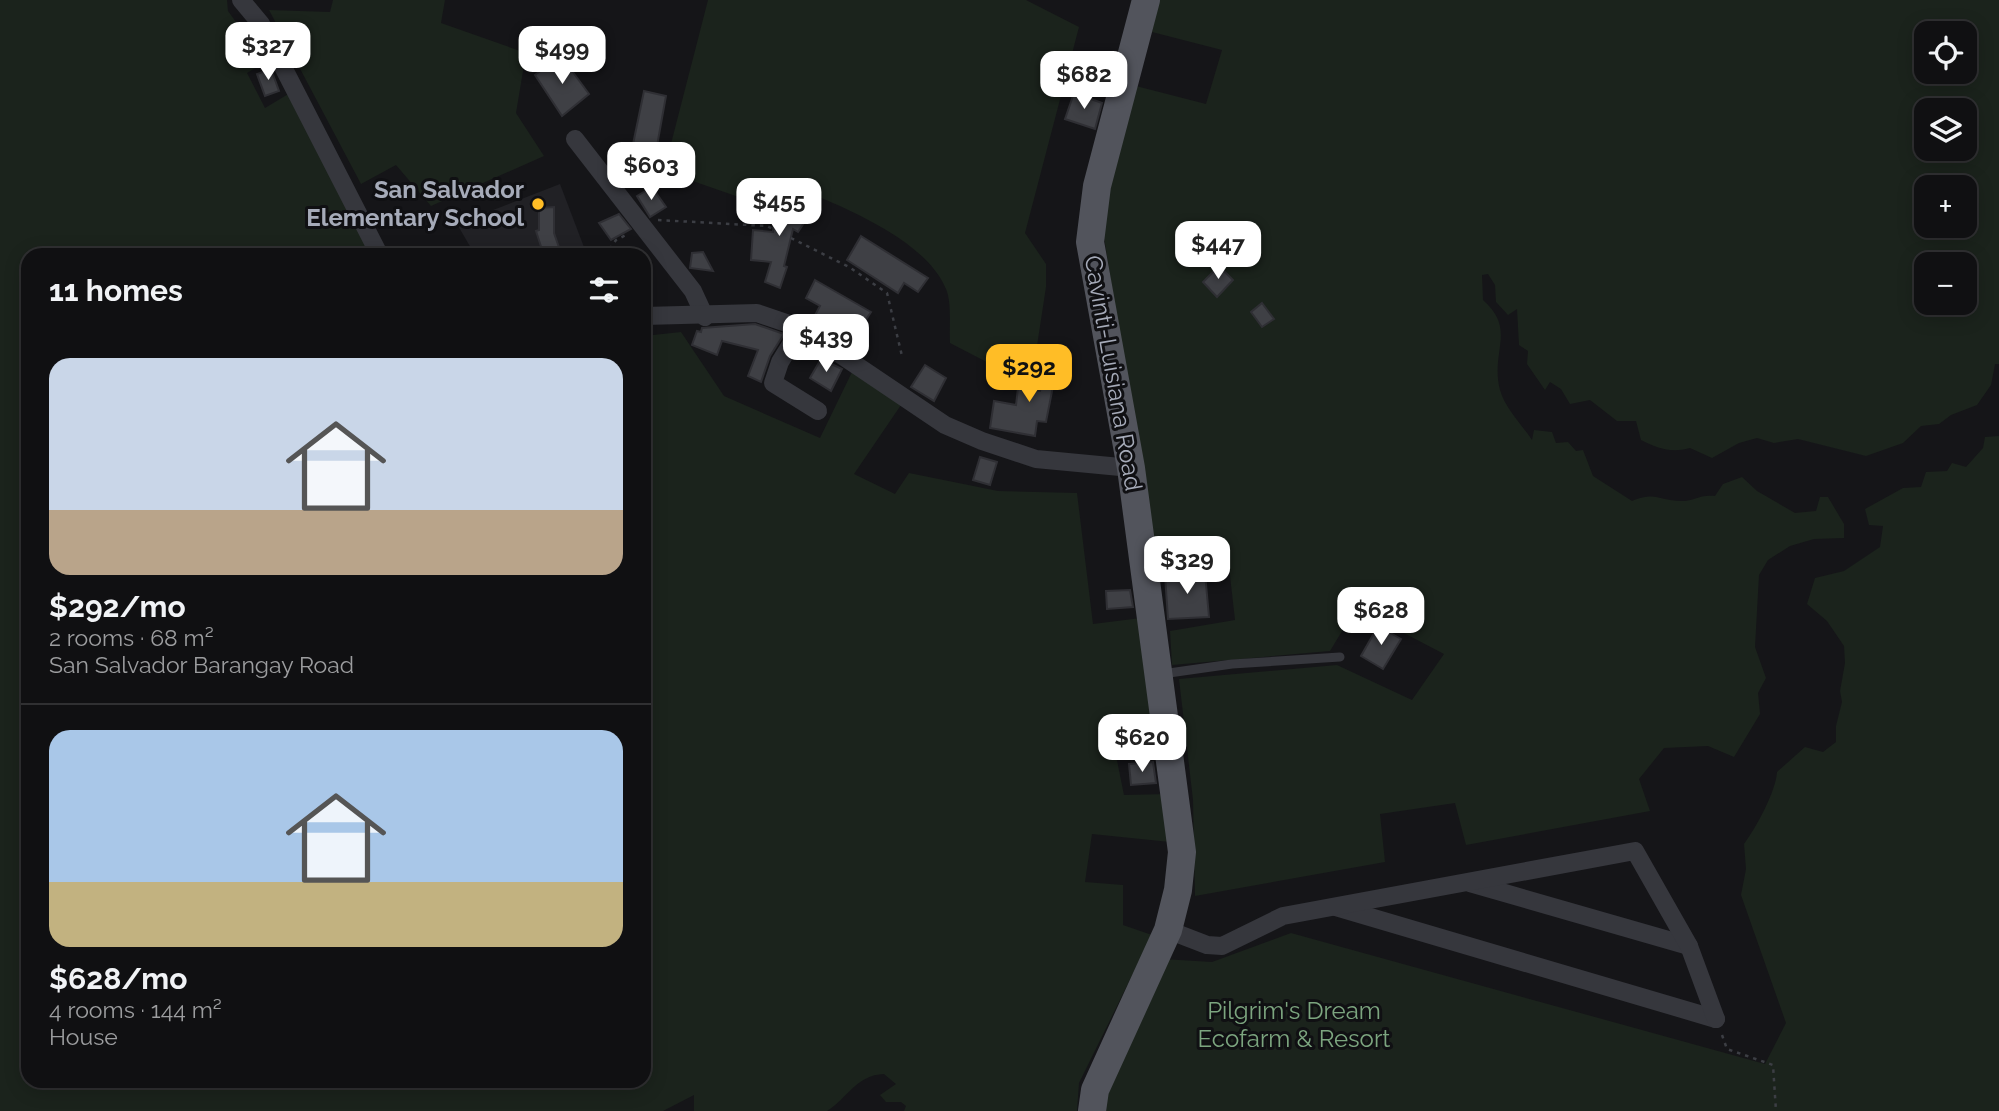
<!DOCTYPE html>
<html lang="en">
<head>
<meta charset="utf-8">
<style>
  body { margin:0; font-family:Raleway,sans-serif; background:#1e1e20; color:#f1f3f6; height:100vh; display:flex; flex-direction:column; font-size:26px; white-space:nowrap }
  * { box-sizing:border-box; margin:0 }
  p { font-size:23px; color:#9c9d9f }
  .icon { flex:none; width:38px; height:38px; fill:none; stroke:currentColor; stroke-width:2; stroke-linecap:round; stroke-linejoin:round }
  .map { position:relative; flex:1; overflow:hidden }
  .panel { position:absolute; left:21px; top:248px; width:630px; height:840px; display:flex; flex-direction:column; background:#101012; border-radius:21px; box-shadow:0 4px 18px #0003,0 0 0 2px #303032 }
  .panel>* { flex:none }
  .controls { position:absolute; left:1914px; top:21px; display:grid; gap:14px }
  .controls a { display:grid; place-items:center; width:63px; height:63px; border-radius:14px; background:#101012; box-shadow:0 4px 18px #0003,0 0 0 2px #303032; font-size:35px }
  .price { position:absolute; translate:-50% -60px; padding:0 16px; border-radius:14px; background:#fff; color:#222; font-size:23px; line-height:46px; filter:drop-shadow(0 2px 4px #0008) }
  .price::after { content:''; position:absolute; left:50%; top:42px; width:21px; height:16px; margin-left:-10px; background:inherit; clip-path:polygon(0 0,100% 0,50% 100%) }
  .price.active { background:#ffbd26; color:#111 }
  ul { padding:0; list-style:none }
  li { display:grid; align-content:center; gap:14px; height:371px; padding:0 28px }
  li+li { border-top:2px solid #303032 }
  li span { display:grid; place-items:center; height:217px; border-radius:21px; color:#555 }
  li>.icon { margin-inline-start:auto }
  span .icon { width:126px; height:126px; fill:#fffc; stroke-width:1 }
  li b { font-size:30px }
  h2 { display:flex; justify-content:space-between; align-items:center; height:84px; padding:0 28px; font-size:30px }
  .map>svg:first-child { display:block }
  .built { fill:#212125 }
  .green { fill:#1b231c; fill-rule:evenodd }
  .building { fill:#3f4045; stroke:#2f2f34; stroke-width:2 }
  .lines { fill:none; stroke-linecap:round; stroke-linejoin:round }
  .path { stroke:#3c3e44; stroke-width:2.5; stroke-dasharray:3.5 5; stroke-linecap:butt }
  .service { stroke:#36373d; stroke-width:9 }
  .minor { stroke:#36373d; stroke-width:18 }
  .primary { stroke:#52545c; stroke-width:28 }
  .poi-dot { fill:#ffbd26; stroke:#101013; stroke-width:2.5 }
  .labels { text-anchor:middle; stroke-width:6; stroke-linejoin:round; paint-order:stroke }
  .poi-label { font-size:24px; font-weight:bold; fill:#a6abb9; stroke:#101013; text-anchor:end }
  .street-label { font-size:24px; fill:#a6abb9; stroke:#101013 }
  .park-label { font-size:24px; fill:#7ca57f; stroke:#101013 }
</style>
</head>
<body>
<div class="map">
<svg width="1999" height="1111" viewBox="0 0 1999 1111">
  <rect width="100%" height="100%" fill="#151518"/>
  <polygon class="built" points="560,184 587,255 475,255 457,224"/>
  <g class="green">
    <path d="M 0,0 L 227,0 L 228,11 L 265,62 L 247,73 L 265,108 L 290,93 L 376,255 L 28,256 L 28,1082 L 644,1082 L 644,336 L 681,332 L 724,396 L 820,438 L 852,372 L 901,405 L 854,474 L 895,494 L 909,473 L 998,491 L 1077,493 L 1093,624 L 1141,618 L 1154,716 L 1110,726 L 1124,795 L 1170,794 L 1170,842 L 1092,834 L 1085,882 L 1123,885 L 1123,925 L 1152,935 L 1079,1083 L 1077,1111 L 904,1111 L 906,1106 L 901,1102 L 886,1102 L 880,1095 L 896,1084 L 884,1074 C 856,1075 848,1098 827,1111 L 694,1111 L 694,1095 L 663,1111 L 0,1111 Z"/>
    <polygon points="333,0 445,0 441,23 526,53 516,113 544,156 431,206 396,165 361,184 269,10 330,12"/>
    <path d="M 708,0 L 1026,0 L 1079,27 L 1025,233 L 1046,264 L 1046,287 L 1031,385 L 950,343 C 949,327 952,303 946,289 C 923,234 827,201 776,179 L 753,202 L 664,171 Z"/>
    <path d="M 1159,0 L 1999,0 L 1999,364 L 1995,364 L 1991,385 L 1977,405 L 1951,415 L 1939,424 L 1921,426 L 1903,443 L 1866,456 L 1798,439 L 1774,443 L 1757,438 L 1739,443 L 1712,458 L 1690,448 C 1671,453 1659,449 1641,440 L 1636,421 L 1617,421 L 1590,400 L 1570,404 L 1561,389 L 1550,382 L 1545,390 L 1527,364 L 1528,351 L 1519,345 L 1517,309 L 1508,315 L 1496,302 L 1495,285 L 1488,274 L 1482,275 L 1483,300 C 1517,330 1490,351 1500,390 C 1505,408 1522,425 1532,440 L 1534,430 L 1552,432 L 1556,443 L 1568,442 L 1576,451 L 1583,450 L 1593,476 L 1632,501 C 1657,491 1658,501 1682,501 C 1694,501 1700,494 1715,496 L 1723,484 L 1742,477 L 1757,491 L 1795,513 L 1816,511 L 1820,497 L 1828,497 L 1844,524 L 1844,538 L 1814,539 L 1790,546 L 1768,560 L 1759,575 L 1755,647 L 1766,678 L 1758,693 L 1760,714 L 1734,757 L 1708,746 L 1664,748 L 1639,779 L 1650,811 L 1466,845 L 1455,803 L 1380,814 L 1385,862 L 1195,896 L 1193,800 L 1179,679 L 1337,665 L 1412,700 L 1444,654 L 1356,608 L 1330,651 L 1172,665 L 1170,631 L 1235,620 L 1228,558 L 1157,570 L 1101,218 L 1136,86 L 1206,104 L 1222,50 L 1152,32 ZM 1927,33 L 1965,33 L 1965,72 L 1927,72 ZM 1927,110 L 1965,110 L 1965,149 L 1927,149 ZM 1927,187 L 1965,187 L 1965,226 L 1927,226 ZM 1927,264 L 1965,264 L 1965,303 L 1927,303 Z"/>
    <path d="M 1999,436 L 1999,1111 L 1099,1111 L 1163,959 L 1212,962 L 1291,933 L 1765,1064 L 1786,1023 L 1741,895 L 1746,869 L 1744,844 C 1756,828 1776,791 1777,772 L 1805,747 L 1823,752 L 1836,742 L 1836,726 L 1842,702 L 1840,691 L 1845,663 L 1844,646 L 1827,621 L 1807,604 L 1815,578 L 1844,571 L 1880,547 L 1883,526 L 1869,525 L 1865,509 L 1903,488 L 1921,487 L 1926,472 L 1947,471 L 1952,463 L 1966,467 L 1983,448 L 1985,437 Z"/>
  </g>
  <g class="building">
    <polygon points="561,56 589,94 562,116 535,75"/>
    <polygon points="271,69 279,91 265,96 257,74"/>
    <polygon points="644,91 666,96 655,157 631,154"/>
    <polygon points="1074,93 1102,103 1095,129 1065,119"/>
    <polygon points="652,187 666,207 650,217 637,196"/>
    <polygon points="775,198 804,203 814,208 798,232 793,229 784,266 787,267 780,288 765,282 771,262 751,260 753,230 773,232"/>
    <polygon points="554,207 554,233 562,256 544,256 536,231 539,230 539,208"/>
    <polygon points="619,214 631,229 611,240 599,223"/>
    <polygon points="861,236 928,278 918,292 904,283 898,293 847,260"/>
    <polygon points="703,252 713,271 690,268 692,253"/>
    <polygon points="1219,266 1233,280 1217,297 1203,282"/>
    <polygon points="815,280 871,312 851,342 813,319 820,306 806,298"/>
    <polygon points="1262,303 1274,319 1262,327 1251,312"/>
    <polygon points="755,324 784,334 770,356 761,382 748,376 758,350 722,341 717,355 692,345 697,331 701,332 702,328"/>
    <polygon points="821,359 842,369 831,391 810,378"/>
    <polygon points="1045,359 1065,362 1062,382 1054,381 1046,422 1037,421 1035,436 990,428 994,401 1016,405 1018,388 1040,391"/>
    <polygon points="925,365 946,378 934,401 911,387"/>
    <polygon points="980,457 997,462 990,485 973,480"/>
    <polygon points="1205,573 1209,617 1168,619 1165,575"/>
    <polygon points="1130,590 1133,607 1107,609 1106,591"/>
    <polygon points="1378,626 1401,639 1383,669 1361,656"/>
    <polygon points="1153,762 1156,783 1131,785 1129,764"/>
  </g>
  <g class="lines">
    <g class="path">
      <polyline points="658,220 767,226 849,267 887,293 902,356"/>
      <polyline points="605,256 616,240 628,234"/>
      <polyline points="1722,1035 1727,1049 1773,1065 1776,1111"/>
    </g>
    <polyline class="service" points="1162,674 1232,664 1340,657"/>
    <g class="minor">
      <polyline points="241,0 261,24 380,256"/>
      <polyline points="575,139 693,291 705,317"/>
      <polyline points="644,316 757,313 801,328 945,425 982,441 1036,459 1131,468"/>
      <polyline points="801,328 780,362 773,383 818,411"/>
      <polyline points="1470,883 1689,946"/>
      <polyline points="1336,907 1716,1019"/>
      <polyline points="1168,930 1207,945 1222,946 1283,916 1635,851 1689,946 1716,1019"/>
    </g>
    <polyline class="primary" points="1092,1111 1095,1090 1168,930 1178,890 1182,852 1131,468 1090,242 1097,186 1146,0"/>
  </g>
  <circle class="poi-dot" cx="538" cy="204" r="7"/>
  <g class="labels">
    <g class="poi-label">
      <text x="524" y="198">San Salvador<tspan x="524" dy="28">Elementary School</tspan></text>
    </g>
    <g class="street-label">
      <text transform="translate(1113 373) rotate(80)" y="8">Cavinti-Luisiana Road</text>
    </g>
    <g class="park-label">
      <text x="1294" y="1019">Pilgrim's Dream<tspan x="1294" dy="28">Ecofarm &amp; Resort</tspan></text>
    </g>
  </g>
</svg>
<div class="controls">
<a><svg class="icon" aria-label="locate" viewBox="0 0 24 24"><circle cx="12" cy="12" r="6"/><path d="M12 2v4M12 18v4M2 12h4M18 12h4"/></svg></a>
<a><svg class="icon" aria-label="layers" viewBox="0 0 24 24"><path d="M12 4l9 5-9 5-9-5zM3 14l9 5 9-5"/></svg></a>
<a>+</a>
<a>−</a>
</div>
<b class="price" style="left:268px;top:82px">$327</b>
<b class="price" style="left:562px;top:86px">$499</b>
<b class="price" style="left:1084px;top:111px">$682</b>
<b class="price" style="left:651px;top:202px">$603</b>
<b class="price" style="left:779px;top:238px">$455</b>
<b class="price" style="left:1218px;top:281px">$447</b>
<b class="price" style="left:826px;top:374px">$439</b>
<b class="price active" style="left:1029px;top:404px">$292</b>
<b class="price" style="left:1187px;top:596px">$329</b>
<b class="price" style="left:1381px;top:647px">$628</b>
<b class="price" style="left:1142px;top:774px">$620</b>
<section class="panel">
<h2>11 homes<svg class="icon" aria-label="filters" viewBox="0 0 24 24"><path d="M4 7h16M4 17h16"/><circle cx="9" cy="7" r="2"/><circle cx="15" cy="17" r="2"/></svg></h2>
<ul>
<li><span style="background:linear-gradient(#c9d6e8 70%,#b9a48a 0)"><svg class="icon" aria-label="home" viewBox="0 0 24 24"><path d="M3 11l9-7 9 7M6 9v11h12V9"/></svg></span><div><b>$292/mo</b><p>2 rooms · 68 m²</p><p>San Salvador Barangay Road</p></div></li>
<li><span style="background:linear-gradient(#a9c7e8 70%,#c2b280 0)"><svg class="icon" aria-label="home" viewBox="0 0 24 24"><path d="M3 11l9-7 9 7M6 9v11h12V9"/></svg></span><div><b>$628/mo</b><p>4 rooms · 144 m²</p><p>House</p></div></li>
</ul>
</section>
</div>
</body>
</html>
